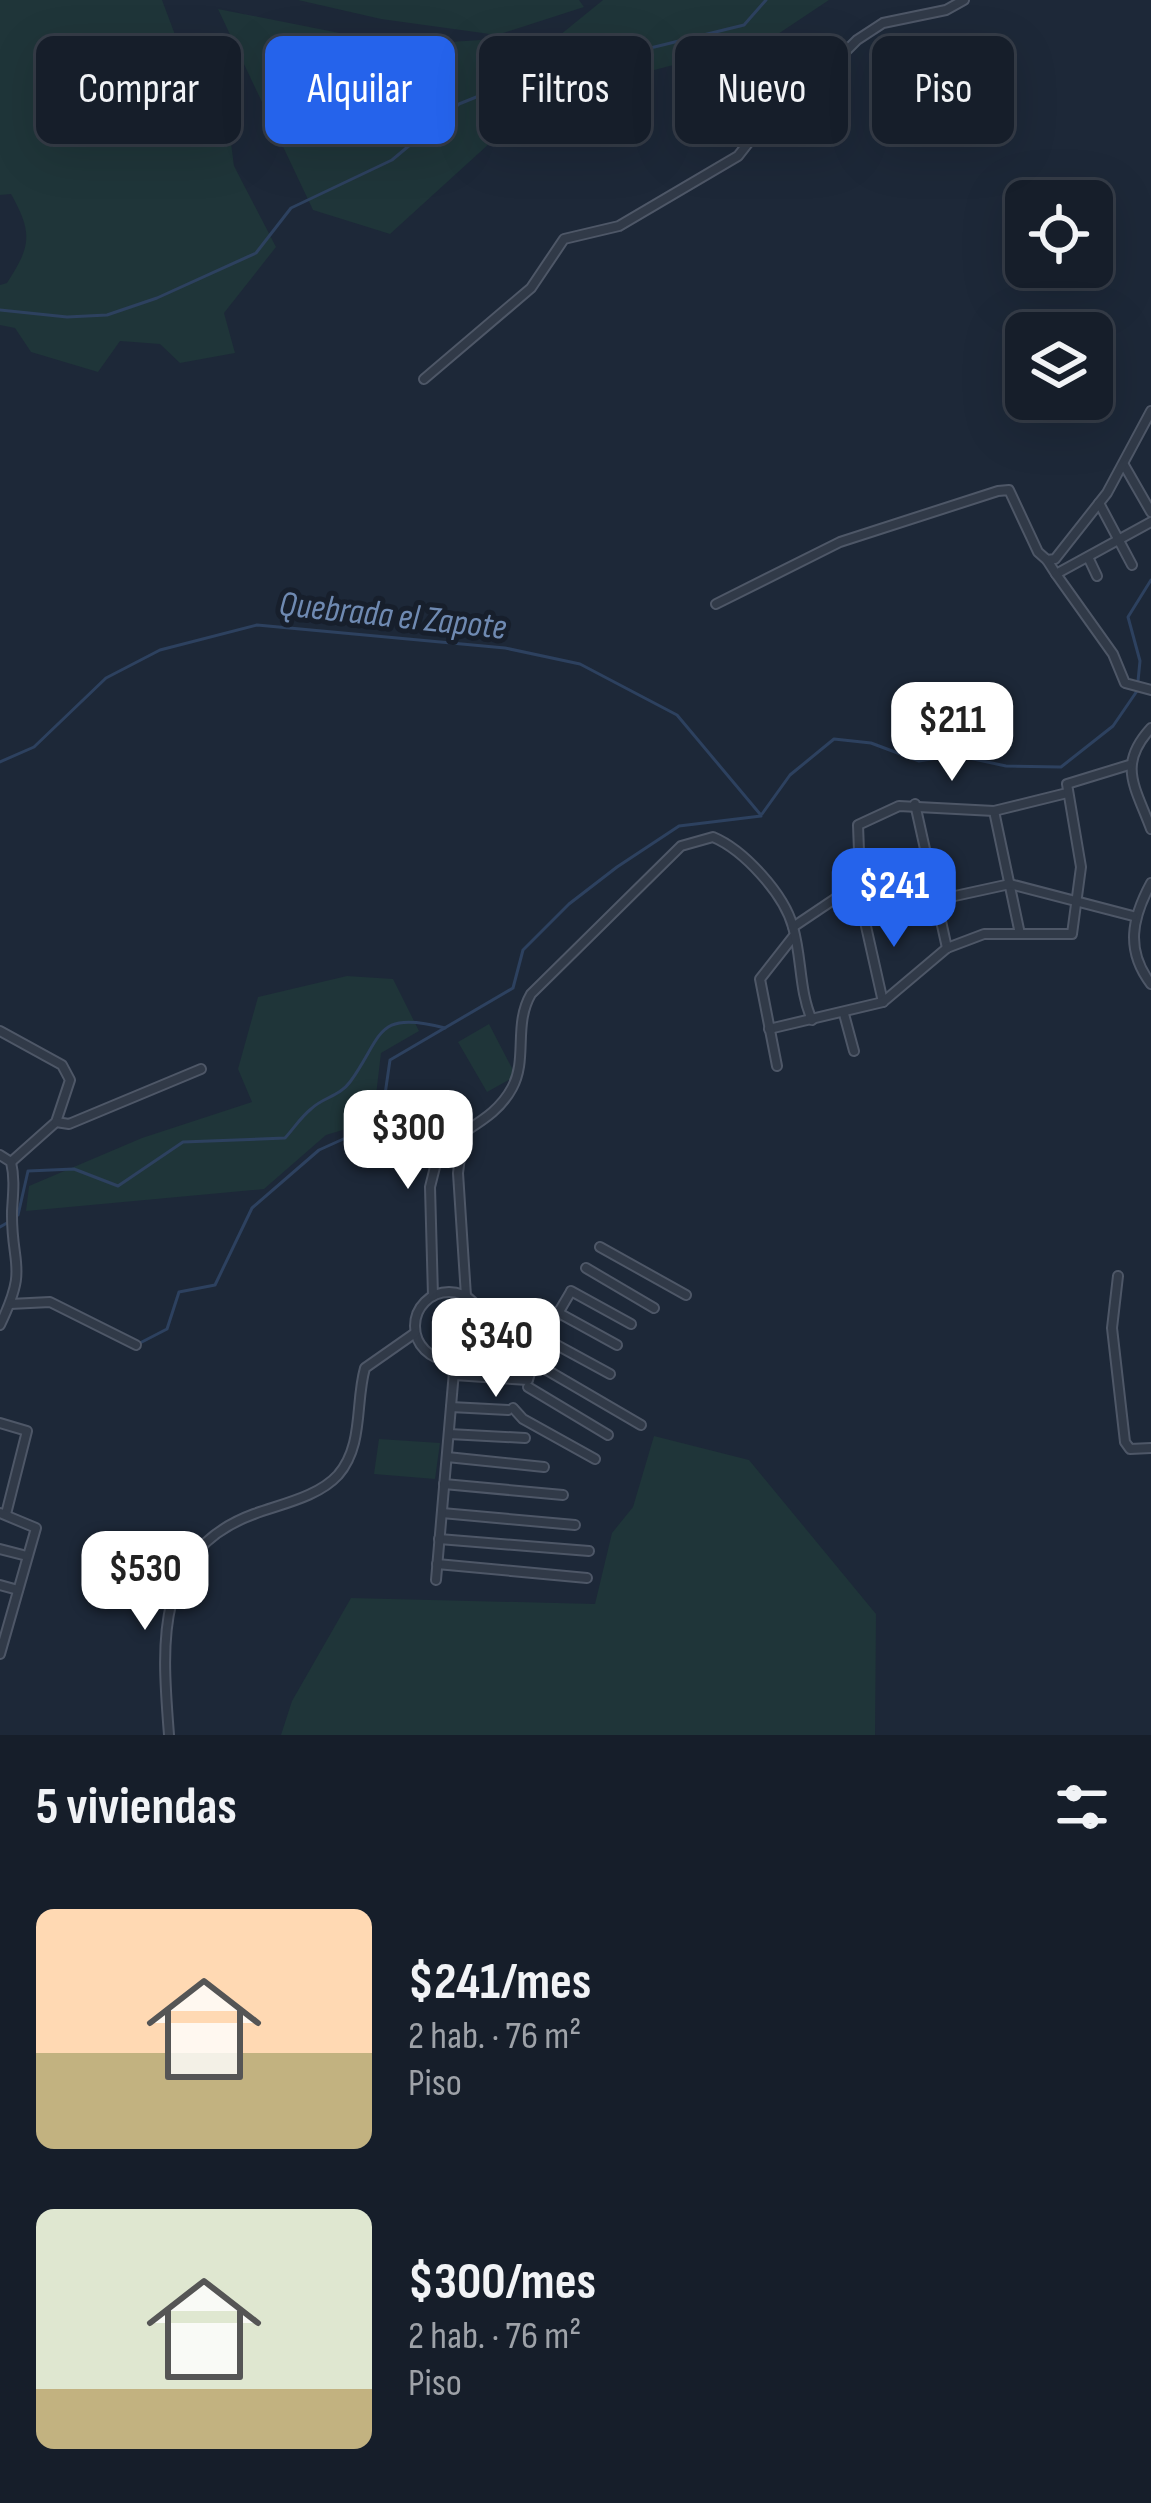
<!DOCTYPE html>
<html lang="es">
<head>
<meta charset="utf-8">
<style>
  body { margin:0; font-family:"Sofia Sans Condensed",sans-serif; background:#1f2732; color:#f1f3f6; height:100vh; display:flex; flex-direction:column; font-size:45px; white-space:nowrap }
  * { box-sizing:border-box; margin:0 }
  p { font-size:39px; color:#9ea2a8 }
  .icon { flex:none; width:66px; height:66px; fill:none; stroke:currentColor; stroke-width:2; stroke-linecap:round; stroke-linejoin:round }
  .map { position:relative; height:1735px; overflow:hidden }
  .details { display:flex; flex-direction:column; background:#161e2a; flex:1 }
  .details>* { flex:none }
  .hud { position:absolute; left:36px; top:36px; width:1080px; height:108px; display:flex; gap:24px }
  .fabs { position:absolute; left:1005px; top:180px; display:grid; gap:24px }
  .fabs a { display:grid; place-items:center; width:108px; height:108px; border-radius:18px; background:#161e2a; box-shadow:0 12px 48px #0002,0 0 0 3px #353c47; font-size:60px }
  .price { position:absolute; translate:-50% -102px; padding:0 27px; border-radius:24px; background:#fff; color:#222; font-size:39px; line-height:78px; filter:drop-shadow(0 3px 6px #0008) }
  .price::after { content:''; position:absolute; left:50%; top:72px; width:36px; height:27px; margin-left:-18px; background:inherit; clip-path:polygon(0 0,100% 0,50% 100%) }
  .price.selected { background:#2563eb; color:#fff }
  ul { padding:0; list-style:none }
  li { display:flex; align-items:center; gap:36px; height:300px; padding:0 36px }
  li span { display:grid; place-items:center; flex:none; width:336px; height:240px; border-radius:18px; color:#555 }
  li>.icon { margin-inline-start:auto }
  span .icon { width:144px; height:144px; fill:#fffc; stroke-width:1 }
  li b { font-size:51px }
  h2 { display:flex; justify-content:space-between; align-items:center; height:144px; padding:0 36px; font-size:51px }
  .chip { padding:0 42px; border-radius:18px; background:#161e2a; box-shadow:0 12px 48px #0002,0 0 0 3px #353c47; font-size:42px; line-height:108px }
  .chip.selected { background:#2563eb; color:#fff }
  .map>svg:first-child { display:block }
  .green { fill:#1f3539 }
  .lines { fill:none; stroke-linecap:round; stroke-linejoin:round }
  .stream { stroke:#2d415f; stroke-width:3 }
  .minor-casing { stroke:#4e5767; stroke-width:12 }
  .minor { stroke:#313a48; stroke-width:8 }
  .labels { text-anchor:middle; stroke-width:10; stroke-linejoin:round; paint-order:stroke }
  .water-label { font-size:36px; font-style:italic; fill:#6f8ab2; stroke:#171f2c }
</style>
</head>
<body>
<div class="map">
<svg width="1151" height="1735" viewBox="0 0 1151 1735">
  <rect width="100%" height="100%" fill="#1d2838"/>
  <g class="green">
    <path d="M 0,0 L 162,0 L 195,88 L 224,90 L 234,166 L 276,247 L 224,313 L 235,353 L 180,363 L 160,344 L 120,341 L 98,372 L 31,352 L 15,328 L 0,325 L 0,285 L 7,283 C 31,246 33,233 11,194 L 0,195 Z"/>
    <polygon points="298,0 579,0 584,7 497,35 381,19"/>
    <polygon points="603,0 829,0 769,40 536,101 390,234 313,210 218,9 400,45 560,35"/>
    <polygon points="347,976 393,979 419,1031 381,1053 373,1121 326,1135 264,1189 26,1211 29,1186 142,1138 252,1102 238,1069 258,997"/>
    <polygon points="489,1024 516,1076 487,1092 458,1042"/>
    <polygon points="654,1436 749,1460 876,1614 875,1735 281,1735 292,1701 351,1598 595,1604 612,1533 633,1507"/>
    <polygon points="379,1439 440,1443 435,1479 374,1474"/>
  </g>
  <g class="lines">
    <g class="stream">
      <polyline points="0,310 67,317 107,315 157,298 256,253 291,208 392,160 459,104 516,81 744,25 766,0"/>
      <polyline points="1138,681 1140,661 1128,617 1151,580"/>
      <polyline points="0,762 34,747 106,678 160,650 257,625 505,648 580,664 677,715 760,814"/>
      <polyline points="762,814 790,775 834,739 871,743 919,761 955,755 1006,766 1061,767 1113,726 1137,691"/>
      <path d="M 18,1215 L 28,1171 L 74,1169 L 118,1186 L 183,1142 L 285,1138 C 294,1128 301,1117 311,1109 C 323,1097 339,1097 350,1082 C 383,1037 374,1009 445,1028"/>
      <polyline points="0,1227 7,1223"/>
      <polyline points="138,1344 167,1329 179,1292 215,1285 252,1208 319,1150 381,1122 390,1060 513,988 523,950 569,904 617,867 679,826 761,816"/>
    </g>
    <defs>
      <g id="minor">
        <polyline points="424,379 531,288 564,239 619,226 738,156 771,114 796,101 857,40 883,23 946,10 964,0"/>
        <polyline points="1124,465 1151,512"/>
        <polyline points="1099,503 1132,565"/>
        <polyline points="1088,557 1097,576"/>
        <polyline points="1047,560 1056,574 1151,522"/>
        <polyline points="1056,574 1113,654 1125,683 1151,690"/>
        <polyline points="716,604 840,542 998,491 1009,490 1038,552 1047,560 1055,559 1107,493 1151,411"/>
        <path d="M 1151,728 C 1117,765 1135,786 1151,829"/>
        <polyline points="915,804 947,948"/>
        <polyline points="994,811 1020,934"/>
        <path d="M 1151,883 C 1132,918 1125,950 1151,984"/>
        <polyline points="863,916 1010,884 1133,916"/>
        <polyline points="793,927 860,882"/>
        <polyline points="883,1002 861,904 858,825 899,806 994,811 1067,793"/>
        <polyline points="844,1014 854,1051"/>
        <polyline points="769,1029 883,1002 947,948 984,934 1072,934 1081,867 1067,784 1129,765"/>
        <polyline points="0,1031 62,1065 70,1080 56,1122 11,1162"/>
        <polyline points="777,1066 760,979 793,937"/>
        <polyline points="56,1122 69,1124 201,1069"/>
        <polyline points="463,1134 458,1173 466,1296"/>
        <path d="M 0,1155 L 11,1162 C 15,1179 13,1194 12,1211 C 11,1267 29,1265 0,1325"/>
        <polyline points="600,1247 686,1295"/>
        <polyline points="586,1268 654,1308"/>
        <polyline points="1118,1276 1112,1328 1125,1442 1130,1449 1151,1448"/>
        <polyline points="571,1291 631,1324"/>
        <circle cx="449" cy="1326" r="34"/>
        <path d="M 433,1296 L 430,1187 L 439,1151 C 463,1128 495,1120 512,1088 C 528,1059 513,1025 531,994 L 681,846 L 713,837 C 744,850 784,894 793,927 C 802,958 799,991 812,1020"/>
        <polyline points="10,1304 50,1302 136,1345"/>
        <polyline points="557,1312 617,1345"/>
        <polyline points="542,1337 610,1374"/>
        <polyline points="533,1362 641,1425"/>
        <polyline points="454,1375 528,1380 537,1349 570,1293"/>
        <polyline points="528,1387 608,1435"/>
        <polyline points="451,1407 508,1410"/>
        <polyline points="513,1408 523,1419 595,1459"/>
        <polyline points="0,1423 27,1431 6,1514"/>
        <polyline points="449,1434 525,1438"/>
        <polyline points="447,1457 544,1467"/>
        <polyline points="444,1484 563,1495"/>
        <polyline points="0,1513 36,1528 0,1654"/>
        <polyline points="442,1513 575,1525"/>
        <polyline points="439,1539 589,1551"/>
        <polyline points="0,1549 27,1556"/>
        <polyline points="437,1564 587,1578"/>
        <polyline points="436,1580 455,1360"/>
        <polyline points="0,1585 18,1590"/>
        <path d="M 169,1735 C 162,1644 153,1551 254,1514 C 281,1504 318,1497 338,1475 C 364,1445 355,1403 365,1368 L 415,1333"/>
      </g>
    </defs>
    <use href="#minor" class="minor-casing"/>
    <use href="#minor" class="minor"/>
  </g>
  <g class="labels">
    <g class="water-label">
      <text transform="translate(393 614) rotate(6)" y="13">Quebrada el Zapote</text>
    </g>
  </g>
</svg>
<div class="fabs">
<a><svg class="icon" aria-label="locate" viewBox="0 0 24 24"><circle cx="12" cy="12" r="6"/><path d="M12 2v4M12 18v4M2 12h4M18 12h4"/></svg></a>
<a><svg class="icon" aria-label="layers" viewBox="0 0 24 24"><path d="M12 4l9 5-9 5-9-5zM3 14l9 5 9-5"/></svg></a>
</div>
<b class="price" style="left:952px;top:784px">$211</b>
<b class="price selected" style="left:894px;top:950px">$241</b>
<b class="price" style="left:408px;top:1192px">$300</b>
<b class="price" style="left:496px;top:1400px">$340</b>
<b class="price" style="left:145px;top:1633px">$530</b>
<div class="hud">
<a class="chip">Comprar</a>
<a class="chip selected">Alquilar</a>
<a class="chip">Filtros</a>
<a class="chip">Nuevo</a>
<a class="chip">Piso</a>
</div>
</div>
<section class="details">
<h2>5 viviendas<svg class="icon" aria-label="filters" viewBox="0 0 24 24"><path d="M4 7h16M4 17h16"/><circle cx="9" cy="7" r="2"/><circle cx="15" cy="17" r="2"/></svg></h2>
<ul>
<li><span style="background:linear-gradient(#ffd9b3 60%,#c2b280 0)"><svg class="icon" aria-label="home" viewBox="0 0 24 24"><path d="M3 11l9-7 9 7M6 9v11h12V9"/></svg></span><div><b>$241/mes</b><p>2 hab. · 76 m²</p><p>Piso</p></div></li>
<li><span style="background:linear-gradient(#dfe7d0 75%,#c2b280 0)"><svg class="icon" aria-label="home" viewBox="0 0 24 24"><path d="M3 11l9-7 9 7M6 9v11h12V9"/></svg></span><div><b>$300/mes</b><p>2 hab. · 76 m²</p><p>Piso</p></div></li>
</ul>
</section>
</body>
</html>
